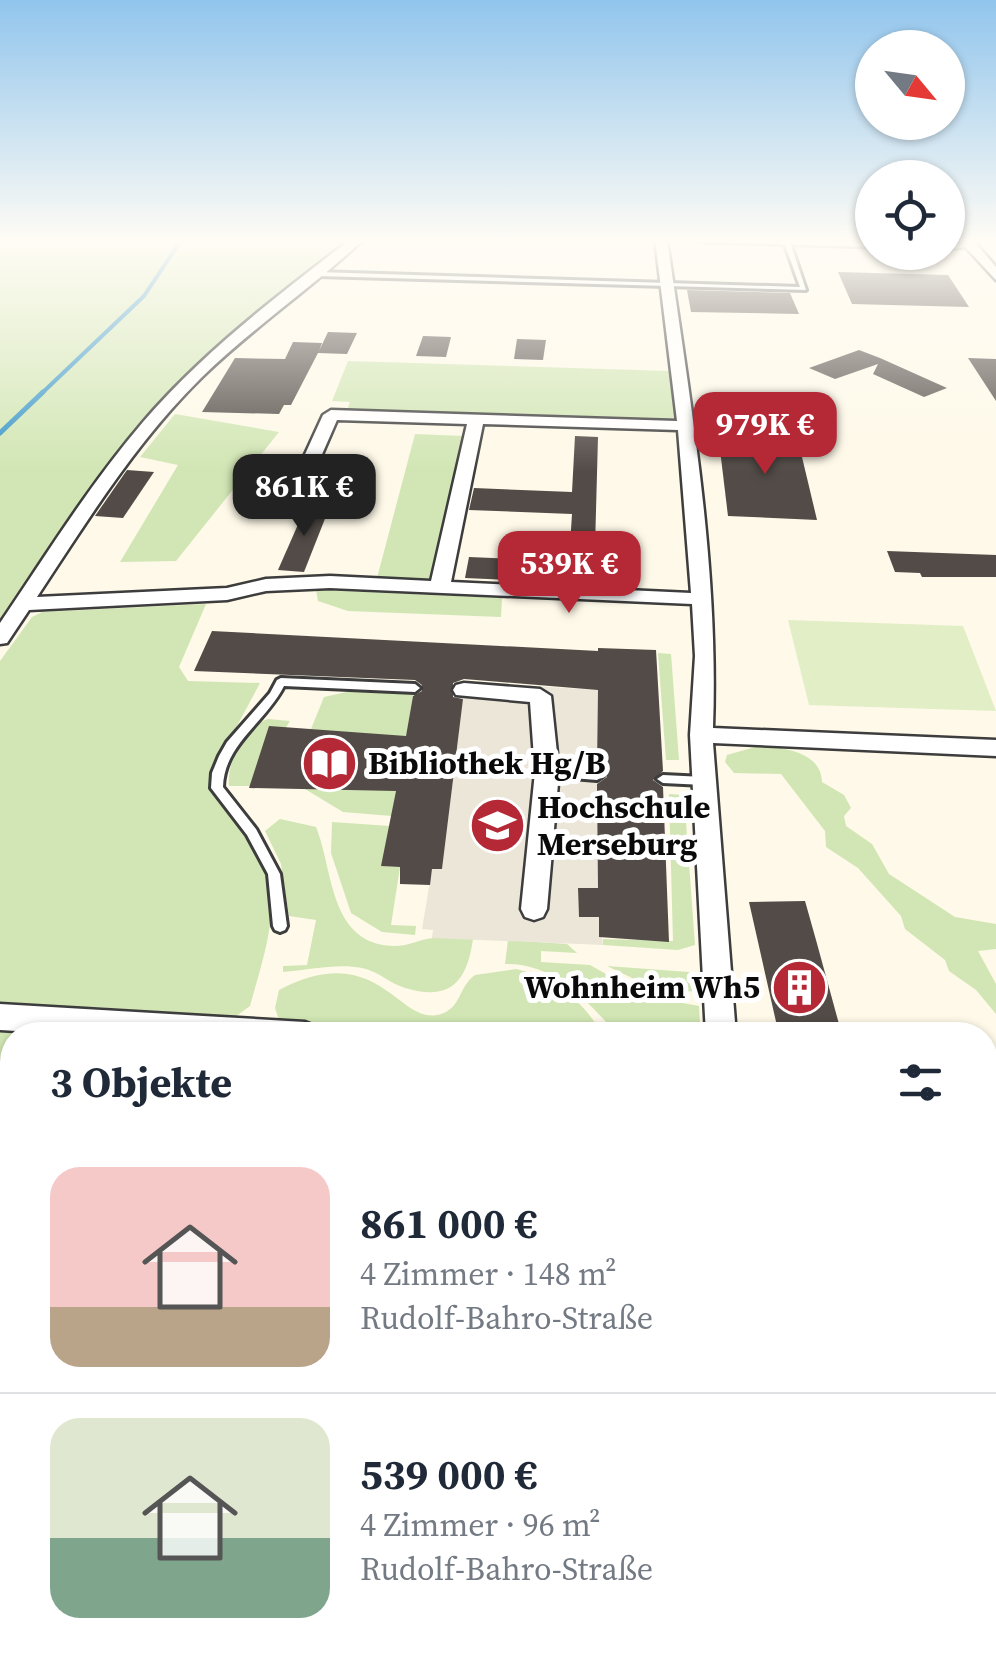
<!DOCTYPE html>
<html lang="de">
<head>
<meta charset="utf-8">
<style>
  body { margin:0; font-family:"Source Serif 4",serif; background:#f2f2f3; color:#1f2937; height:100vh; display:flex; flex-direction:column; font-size:38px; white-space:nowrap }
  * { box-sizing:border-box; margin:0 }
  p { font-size:32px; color:#747a83 }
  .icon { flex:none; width:55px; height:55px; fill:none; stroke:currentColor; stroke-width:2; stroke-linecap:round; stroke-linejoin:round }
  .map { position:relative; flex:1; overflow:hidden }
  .sheet { position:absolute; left:0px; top:1022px; width:998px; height:642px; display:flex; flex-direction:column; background:#fff; border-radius:40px 40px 0 0; box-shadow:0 2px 8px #0004 }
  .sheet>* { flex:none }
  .needle { width:65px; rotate:119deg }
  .buttons { position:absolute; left:855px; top:30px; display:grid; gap:20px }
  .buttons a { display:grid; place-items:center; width:110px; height:110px; border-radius:50%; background:#fff; box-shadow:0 2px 8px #0004; font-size:50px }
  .price { position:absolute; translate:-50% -85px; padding:0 22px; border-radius:20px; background:#b52836; color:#fff; font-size:32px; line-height:65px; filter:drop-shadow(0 2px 5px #0008) }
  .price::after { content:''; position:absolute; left:50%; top:60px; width:30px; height:22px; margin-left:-15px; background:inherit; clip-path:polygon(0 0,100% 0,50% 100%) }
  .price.on { background:#222; color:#fff }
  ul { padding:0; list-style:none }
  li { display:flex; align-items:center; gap:30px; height:250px; padding:0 50px }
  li+li { border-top:2px solid #e0e1e3 }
  li span { display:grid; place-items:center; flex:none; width:280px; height:200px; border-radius:30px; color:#555 }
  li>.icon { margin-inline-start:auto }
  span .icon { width:120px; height:120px; fill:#fffc; stroke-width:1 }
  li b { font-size:42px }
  h2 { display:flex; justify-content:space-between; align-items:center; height:120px; padding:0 50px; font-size:42px }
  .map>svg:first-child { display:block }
  .green { fill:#d1e6b4 }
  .pitch { fill:#e2eec5 }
  .plaza { fill:#ece6d9 }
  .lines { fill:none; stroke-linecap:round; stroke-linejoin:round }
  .stream-far1 { stroke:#3896c8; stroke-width:4 }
  .stream { stroke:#3896c8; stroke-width:5 }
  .building { fill:#524b47 }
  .service-casing { stroke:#3d3d3d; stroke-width:6 }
  .minor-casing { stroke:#3d3d3d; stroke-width:5 }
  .tertiary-casing { stroke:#3d3d3d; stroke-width:5 }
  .service { fill:#fff; fill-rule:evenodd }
  .minor { fill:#fff; fill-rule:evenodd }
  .tertiary { fill:#fff; fill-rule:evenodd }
  .labels { text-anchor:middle; stroke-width:10; stroke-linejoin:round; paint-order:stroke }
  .poi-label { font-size:32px; font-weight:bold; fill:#0a0a0a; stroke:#fff; text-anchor:start }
</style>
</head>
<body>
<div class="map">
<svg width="996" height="1663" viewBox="0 0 996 1663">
  <rect width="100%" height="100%" fill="#fef9e8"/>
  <g class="green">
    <polygon points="0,239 355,239 176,388 101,474 0,622"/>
    <polygon points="348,361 669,371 675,420 347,410 350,402 332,401"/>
    <polygon points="175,414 279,432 176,561 120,562 178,465 140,457"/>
    <polygon points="415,434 464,436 436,580 377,578"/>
    <polygon points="316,590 502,598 501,617 348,611 318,601"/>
    <path d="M 206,604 L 179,667 L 188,681 L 260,683 L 209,778 C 217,805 237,818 253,841 C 289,891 264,953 250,1006 L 235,1017 L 95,1007 L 0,1008 L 0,661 L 32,617 L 42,612 Z"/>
    <polygon points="658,653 671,654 679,760 666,760"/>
    <polygon points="369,687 414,690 405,743 311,729 324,697"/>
    <path d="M 268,719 L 290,721 L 250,786 L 229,786 C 226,763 245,726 268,719 Z"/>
    <path d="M 762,745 C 786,749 821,752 822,782 L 844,795 L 851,808 L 844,816 L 846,826 L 872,844 L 889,874 L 955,917 L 996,924 L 996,949 L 978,951 L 996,984 L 996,1014 L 976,990 L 949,971 L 945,960 L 905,929 L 901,916 L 858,868 L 826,847 L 825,831 L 781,774 L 734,773 L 725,762 L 727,755 Z"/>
    <polygon points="397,785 392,816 343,812 305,789"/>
    <polygon points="669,794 684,795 695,945 678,950 603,945 603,939 673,941"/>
    <path d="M 280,819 L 316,827 C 334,872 329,945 395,946 C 409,946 420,939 433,938 C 446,936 460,938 473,939 C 467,980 452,1002 405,988 C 389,983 378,971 362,968 C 338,963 308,970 283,972 L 283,966 L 307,965 L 316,920 L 289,916 L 281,864 L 265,831 Z"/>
    <polygon points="332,822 390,826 382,866 400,867 391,925 416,926 415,935 382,932 351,913 331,853"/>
    <path d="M 508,940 L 567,944 L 577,953 L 541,951 L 541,962 L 590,965 L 645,996 L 699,1006 L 700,1025 L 693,1035 L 618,1035 C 586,1000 555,963 505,964 Z"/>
    <polygon points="607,966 689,972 699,977 698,992 653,988"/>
    <path d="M 516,969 C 548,976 588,1002 601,1035 L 518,1035 L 279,1020 L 275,1008 L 279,990 C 380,937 398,1028 441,1014 C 461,1008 459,986 475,975 Z"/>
    <polygon points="0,1028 114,1035 12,1035 12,1652 985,1652 985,1598 996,1620 996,1663 0,1663"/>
  </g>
  <polygon class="pitch" points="788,620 963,626 996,711 809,705"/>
  <polygon class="plaza" points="465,682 598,690 598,888 578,889 579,916 599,917 603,945 432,938 433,930 422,929 432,869 442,869"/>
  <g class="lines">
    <polyline class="stream-far1" points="40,395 144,296 182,239"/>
    <polyline class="stream" points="0,433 43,392"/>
  </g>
  <g class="building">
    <polygon points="838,272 948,275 969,307 852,304"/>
    <polygon points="687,290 790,293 799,314 691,312"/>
    <polygon points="328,332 357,333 347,354 318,353 291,405 284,405 279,414 202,412 235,358 285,359 293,342 322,343 319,351"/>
    <polygon points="423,336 451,337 446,357 416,356"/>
    <polygon points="517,339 546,340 543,360 514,359"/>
    <polygon points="859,350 880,358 947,388 924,397 873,374 878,364 835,379 809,368"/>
    <polygon points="968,358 996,359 996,401"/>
    <polygon points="718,433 797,436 817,520 728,516"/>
    <polygon points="575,436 598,437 594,584 465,578 469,557 569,561 572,514 469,510 474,488 572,492"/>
    <polygon points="127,470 154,472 123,518 95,516"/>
    <polygon points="307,504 330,506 304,572 278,570"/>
    <polygon points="887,551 996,555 996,577 922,577 920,573 895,572"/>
    <polygon points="212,631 598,651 598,648 656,650 663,771 653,780 663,787 669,942 599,937 599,917 579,917 578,888 598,888 597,784 607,777 597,768 598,690 464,679 453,683 453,697 463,699 442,869 432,869 430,885 400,884 400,867 381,866 396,791 249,788 269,726 406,736 413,696 422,691 422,685 415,680 194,671"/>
    <polygon points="805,901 816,940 842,1035 779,1035 749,902"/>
  </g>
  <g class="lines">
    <defs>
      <g id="service">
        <polygon points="787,240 790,242 806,290 318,276 315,274 318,272 800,287 784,242"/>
        <path d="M 281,678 L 415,684 L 420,688 L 415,692 L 284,686 C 266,722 224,744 223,787 L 256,829 L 280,874 L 287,926 L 285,930 L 280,932 L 275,930 L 273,926 L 268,874 L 247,835 L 211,788 L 212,773 L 219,756 L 227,742 L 270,693 L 277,680 Z"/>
        <polygon points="547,768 597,772 603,776 597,780 547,776 541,772"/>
        <polygon points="663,775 704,777 710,781 704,785 663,783 657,779"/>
      </g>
      <g id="minor">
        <path d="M 351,239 L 364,239 C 312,288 252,328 201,378 C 136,442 87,521 37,597 L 227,588 L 266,579 L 330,576 L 431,581 L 467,424 L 337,420 L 303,498 L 288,502 L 285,498 L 323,415 L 331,410 L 677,421 L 655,239 L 667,239 C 690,401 719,564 713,728 L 996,740 L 996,756 L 713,743 L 736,1035 L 706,1035 L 690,735 L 695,656 L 692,604 L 330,588 L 266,591 L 227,600 L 29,610 L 7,643 L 0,644 L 0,623 C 46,555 90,484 143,422 C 203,352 278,295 351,239 ZM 483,424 L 678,430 L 691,593 L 451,582 Z"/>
        <polygon points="696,239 872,241 872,247 701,242"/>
        <polygon points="948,243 974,246 948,249"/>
        <polygon points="464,683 540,689 551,696 559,772 547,909 543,917 534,920 525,917 521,909 535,772 530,702 456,695 453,690 456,685"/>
        <polygon points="0,1004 305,1022 315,1026 320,1035 84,1035 0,1030"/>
        <polygon points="985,1547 996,1552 996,1609 985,1605"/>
      </g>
      <polygon id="tertiary" points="958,239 972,239 996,267 996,280"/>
    </defs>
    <use href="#service" class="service-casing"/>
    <use href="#minor" class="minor-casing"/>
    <use href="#tertiary" class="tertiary-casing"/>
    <use href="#service" class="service"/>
    <use href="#minor" class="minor"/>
    <use href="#tertiary" class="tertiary"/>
  </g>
  <linearGradient id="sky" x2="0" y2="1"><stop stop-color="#91c5ed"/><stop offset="0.51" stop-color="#fffcf5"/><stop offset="1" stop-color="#fffcf5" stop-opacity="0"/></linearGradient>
  <rect width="996" height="472" fill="url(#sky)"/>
  <defs>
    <symbol id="library-disc" viewBox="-11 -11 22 22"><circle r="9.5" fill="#b52836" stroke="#fff"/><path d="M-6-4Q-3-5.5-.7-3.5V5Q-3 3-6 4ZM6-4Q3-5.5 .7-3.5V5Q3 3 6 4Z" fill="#fff"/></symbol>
    <symbol id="university-disc" viewBox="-11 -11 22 22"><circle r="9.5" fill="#b52836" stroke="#fff"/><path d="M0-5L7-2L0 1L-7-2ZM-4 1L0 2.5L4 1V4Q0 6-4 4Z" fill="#fff"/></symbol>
    <symbol id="building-disc" viewBox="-11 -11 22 22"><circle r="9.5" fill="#b52836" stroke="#fff"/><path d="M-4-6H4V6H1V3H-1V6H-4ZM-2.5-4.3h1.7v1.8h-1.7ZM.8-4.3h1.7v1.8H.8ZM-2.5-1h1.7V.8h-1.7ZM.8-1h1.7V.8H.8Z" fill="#fff"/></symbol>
  </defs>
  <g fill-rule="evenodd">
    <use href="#library-disc" x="298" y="732" width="63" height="63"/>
    <use href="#university-disc" x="466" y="794" width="63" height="63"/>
    <use href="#building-disc" x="768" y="956" width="63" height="63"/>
  </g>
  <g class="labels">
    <g class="poi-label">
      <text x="368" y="774">Bibliothek Hg/B</text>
      <text x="537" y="818">Hochschule<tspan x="537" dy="37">Merseburg</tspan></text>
      <text x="760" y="998" text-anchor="end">Wohnheim Wh5</text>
    </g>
  </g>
</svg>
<div class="buttons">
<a><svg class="needle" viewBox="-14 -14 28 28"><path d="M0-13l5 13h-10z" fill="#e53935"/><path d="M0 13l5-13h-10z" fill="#747a83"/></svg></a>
<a><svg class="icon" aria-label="locate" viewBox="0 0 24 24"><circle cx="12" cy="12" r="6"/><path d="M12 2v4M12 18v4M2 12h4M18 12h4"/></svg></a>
</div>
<b class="price" style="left:765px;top:477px">979K €</b>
<b class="price on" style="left:304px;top:539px">861K €</b>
<b class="price" style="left:569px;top:616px">539K €</b>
<section class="sheet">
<h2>3 Objekte<svg class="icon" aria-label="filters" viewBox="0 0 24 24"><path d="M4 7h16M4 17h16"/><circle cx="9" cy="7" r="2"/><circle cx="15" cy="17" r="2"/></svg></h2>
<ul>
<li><span style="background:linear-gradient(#f6c9c9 70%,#b9a48a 0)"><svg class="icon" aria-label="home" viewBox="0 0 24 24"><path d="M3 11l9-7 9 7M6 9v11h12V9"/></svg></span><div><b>861 000 €</b><p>4 Zimmer · 148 m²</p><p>Rudolf-Bahro-Straße</p></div></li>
<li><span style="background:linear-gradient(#dfe7d0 60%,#7fa58c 0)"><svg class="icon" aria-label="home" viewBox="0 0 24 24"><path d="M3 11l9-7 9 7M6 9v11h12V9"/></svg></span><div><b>539 000 €</b><p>4 Zimmer · 96 m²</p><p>Rudolf-Bahro-Straße</p></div></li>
</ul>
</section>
</div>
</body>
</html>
